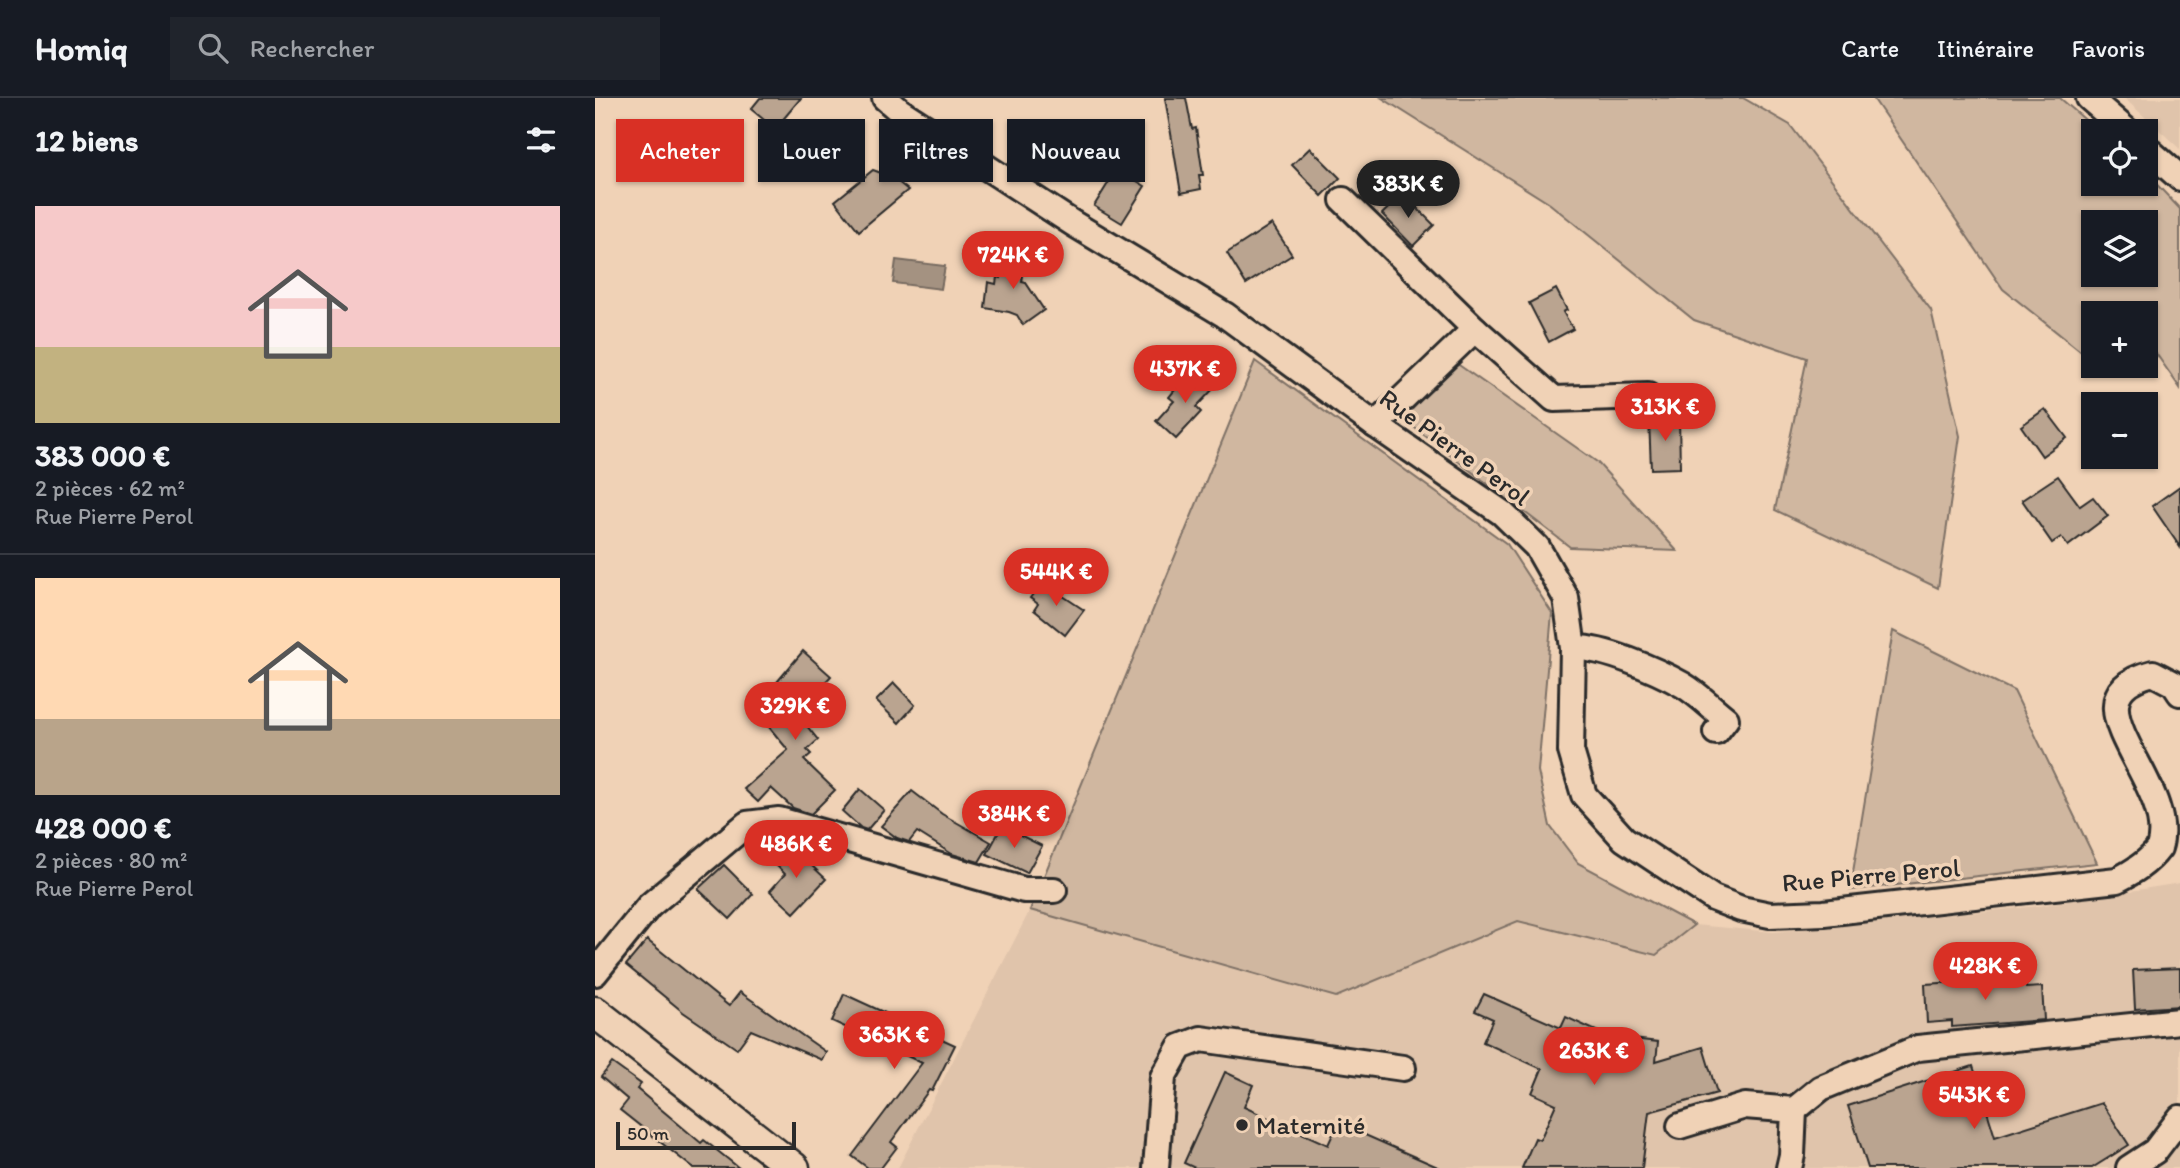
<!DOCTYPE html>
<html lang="fr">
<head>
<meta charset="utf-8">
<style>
  body { margin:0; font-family:Itim,sans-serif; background:#20242c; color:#f1f3f6; height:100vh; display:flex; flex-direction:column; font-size:26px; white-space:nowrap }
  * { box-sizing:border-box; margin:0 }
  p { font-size:23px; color:#9ea1a6 }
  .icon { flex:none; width:38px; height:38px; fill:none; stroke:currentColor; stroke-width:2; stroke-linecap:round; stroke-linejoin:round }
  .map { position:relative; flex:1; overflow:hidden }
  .drawer { display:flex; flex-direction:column; background:#171b24; width:595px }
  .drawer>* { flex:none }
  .banner { position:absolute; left:21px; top:21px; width:665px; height:63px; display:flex; gap:14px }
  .tools { position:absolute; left:1486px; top:21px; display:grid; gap:14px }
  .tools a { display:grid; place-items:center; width:77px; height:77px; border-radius:0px; background:#171b24; box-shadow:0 2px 5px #0004; font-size:35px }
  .scale { position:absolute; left:21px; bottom:18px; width:180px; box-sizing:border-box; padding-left:7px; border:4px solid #2b2b2b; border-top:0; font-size:19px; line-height:24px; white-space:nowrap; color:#2b2b2b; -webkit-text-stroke:5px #f0d2b6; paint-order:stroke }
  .price { position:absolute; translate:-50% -60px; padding:0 16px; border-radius:24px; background:#d93025; color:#fff; font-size:23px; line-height:46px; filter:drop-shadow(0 2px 4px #0008) }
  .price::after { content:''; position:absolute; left:50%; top:42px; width:21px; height:16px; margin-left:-10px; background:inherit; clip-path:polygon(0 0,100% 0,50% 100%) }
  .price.current { background:#222; color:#fff }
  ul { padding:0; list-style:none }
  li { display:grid; align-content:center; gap:14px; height:371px; padding:0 35px }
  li+li { border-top:2px solid #363941 }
  li span { display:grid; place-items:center; height:217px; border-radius:0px; color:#555 }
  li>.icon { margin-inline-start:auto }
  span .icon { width:126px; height:126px; fill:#fffc; stroke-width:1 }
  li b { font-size:30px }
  h2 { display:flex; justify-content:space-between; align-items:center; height:84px; padding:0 35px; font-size:30px }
  .tag { padding:0 24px; border-radius:0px; background:#171b24; box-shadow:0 2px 5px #0004; font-size:24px; line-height:63px }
  .tag.current { background:#d93025; color:#fff }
  header { display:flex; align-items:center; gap:42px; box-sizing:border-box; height:98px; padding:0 35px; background:#171b24; border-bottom:2px solid #363941 }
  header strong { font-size:33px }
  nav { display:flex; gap:38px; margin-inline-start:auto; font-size:24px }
  .search { width:490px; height:63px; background:#20242c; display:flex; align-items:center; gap:18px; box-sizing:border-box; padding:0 24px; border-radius:0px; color:#9ea1a6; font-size:26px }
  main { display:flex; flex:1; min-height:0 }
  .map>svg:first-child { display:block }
  .built { fill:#e0c4ab }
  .green { fill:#d0b7a0; stroke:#7e7166; stroke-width:2; fill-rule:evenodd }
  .water { fill:#a49281; stroke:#74695f; stroke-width:2 }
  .building { fill:#baa490; stroke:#2b2b2b; stroke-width:2 }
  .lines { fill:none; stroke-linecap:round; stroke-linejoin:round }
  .minor-casing { stroke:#2b2b2b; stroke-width:30 }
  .major-casing { stroke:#2b2b2b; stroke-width:35 }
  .minor { stroke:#f0d2b6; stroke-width:24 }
  .major { stroke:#f0d2b6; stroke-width:30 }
  .poi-dot { fill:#2b2b2b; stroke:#f0d2b6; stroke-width:2.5 }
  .labels { text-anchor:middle; stroke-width:7; stroke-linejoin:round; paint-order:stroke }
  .street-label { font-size:26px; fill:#2b2b2b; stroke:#f0d2b6 }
  .poi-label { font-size:26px; fill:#2b2b2b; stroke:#f0d2b6; text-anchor:start }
</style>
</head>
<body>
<header>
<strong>Homiq</strong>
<div class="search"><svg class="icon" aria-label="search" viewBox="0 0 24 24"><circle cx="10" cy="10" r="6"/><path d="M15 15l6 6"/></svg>Rechercher</div>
<nav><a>Carte</a><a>Itinéraire</a><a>Favoris</a></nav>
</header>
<main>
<section class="drawer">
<h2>12 biens<svg class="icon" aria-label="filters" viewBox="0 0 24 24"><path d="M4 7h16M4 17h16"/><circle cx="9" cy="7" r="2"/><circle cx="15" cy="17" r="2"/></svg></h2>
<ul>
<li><span style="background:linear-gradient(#f6c9c9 65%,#c2b280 0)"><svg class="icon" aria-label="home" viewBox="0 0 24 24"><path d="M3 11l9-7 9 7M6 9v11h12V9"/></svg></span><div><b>383 000 €</b><p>2 pièces · 62 m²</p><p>Rue Pierre Perol</p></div></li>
<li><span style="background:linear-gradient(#ffd9b3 65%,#b9a48a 0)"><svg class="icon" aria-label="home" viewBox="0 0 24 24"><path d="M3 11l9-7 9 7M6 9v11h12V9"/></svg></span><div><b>428 000 €</b><p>2 pièces · 80 m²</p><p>Rue Pierre Perol</p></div></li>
</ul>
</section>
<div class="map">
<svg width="1585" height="1070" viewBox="0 0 1585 1070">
  <rect width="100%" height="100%" fill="#f0d2b6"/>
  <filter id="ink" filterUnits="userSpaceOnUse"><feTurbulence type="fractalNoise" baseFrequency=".0143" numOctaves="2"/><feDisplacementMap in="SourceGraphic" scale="14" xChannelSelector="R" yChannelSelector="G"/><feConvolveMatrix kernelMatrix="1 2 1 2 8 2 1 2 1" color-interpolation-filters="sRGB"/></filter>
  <g filter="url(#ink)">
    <g class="built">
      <polygon points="1529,0 1585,0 1585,51"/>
      <polygon points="1585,785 1585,1070 303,1070 435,812 741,898 923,823 1061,857 1099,827 1179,834 1443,808"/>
    </g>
    <g class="green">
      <polygon points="787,0 1148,0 1195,27 1336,212 1365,338 1343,490 1180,412 1212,260 1099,222 955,106"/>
      <path d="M 1278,0 L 1465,0 L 1503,33 L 1498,33 L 1498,86 L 1550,86 L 1551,75 L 1585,111 L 1585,290 L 1551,241 L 1550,215 L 1498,215 L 1498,249 L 1489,256 L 1408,191 ZM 1550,124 L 1550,177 L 1498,177 L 1498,124 Z"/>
      <polygon points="660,263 912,446 957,515 943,673 955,728 983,765 1099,827 1061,857 923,823 741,899 435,812"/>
      <polygon points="861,265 1002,364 1082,453 975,449 808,321"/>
      <polygon points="1298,533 1419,593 1502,765 1255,792"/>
    </g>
    <g class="water">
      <polygon points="38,27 68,56 55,71 24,42"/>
      <polygon points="301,162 350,168 346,191 298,185"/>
    </g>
    <g class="building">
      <polygon points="165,0 206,0 180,31 156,11"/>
      <polygon points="570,0 591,0 597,31 601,30 608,77 604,77 606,91 586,95"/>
      <polygon points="715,50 745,80 727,98 697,67"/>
      <polygon points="522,71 550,88 527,125 499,108"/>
      <polygon points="278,72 297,79 313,92 264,133 240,103"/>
      <polygon points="808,96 839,127 818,148 787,116"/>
      <polygon points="677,126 697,157 651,186 632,155"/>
      <polygon points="409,155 431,158 427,184 431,185 449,212 428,227 422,217 414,214 390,210 393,184 401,186 402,179 406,180"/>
      <polygon points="961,191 972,212 968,214 978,231 954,244 934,205"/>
      <polygon points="603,275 620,289 601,309 606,314 581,341 561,323 579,303 574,299 587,283 592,288"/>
      <polygon points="1450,311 1472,340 1447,358 1426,328"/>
      <polygon points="1084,320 1085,370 1056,371 1054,321"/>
      <polygon points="1463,378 1485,408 1498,399 1513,418 1473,448 1466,439 1457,445 1427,402"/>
      <polygon points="1585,388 1585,449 1557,408"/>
      <polygon points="447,484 489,512 470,537 439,512 443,506 435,500"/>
      <polygon points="208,553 236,578 202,614 196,608 223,642 212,652 216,656 209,662 240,692 216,716 198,710 176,690 163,704 149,691 193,652 169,623 191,604 177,590"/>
      <polygon points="299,585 320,607 304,625 281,603"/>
      <polygon points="265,691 289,712 272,732 266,730 247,713"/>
      <polygon points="317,693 347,716 396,744 384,764 357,756 322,734 314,744 302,740 286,728"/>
      <polygon points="407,728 447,748 432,775 392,756"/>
      <polygon points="197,749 231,781 199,815 175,793 190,776 180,766"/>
      <polygon points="129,767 158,796 135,821 103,791"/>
      <polygon points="52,842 134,908 145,894 231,954 227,962 156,932 142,951 88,914 31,867"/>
      <polygon points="1585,870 1585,908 1540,911 1538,872"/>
      <polygon points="1430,875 1431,890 1447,889 1449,922 1357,929 1357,923 1332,925 1330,886 1396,882 1396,877"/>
      <polygon points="249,896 360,947 337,993 334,992 296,1044 302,1049 286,1070 273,1070 257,1058 327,965 237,923"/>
      <polygon points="889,896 966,930 971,919 1012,938 1063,944 1061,963 1108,949 1122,995 1054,1014 1047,1070 927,1070 940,1040 945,1042 961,1006 937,995 947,971 888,944 898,921 880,913"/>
      <polygon points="17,965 46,986 42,991 106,1045 109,1042 144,1070 98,1070 25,1012 33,1002 6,979"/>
      <polygon points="1378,968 1400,1039 1507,1005 1534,1047 1497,1070 1273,1070 1253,1008"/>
      <polygon points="630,974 658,987 649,1009 733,1047 743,1025 845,1070 600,1070 589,1065"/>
    </g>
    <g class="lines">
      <defs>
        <g id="minor">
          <path d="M 290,0 L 305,13 L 479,126 L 630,217 L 780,327 L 907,415 L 942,449 L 971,500 L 978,550 L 976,653 L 989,697 L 1029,741 L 1118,800 L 1146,811 L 1175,817 L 1229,815 L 1522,782 C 1538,774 1553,765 1564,750 C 1585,685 1462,599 1558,575 L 1579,586 L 1585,595"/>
          <polyline points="1494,0 1532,33"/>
          <polyline points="1550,49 1585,80"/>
          <polyline points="748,102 880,231 959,301 1053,298"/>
          <polyline points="780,327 880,231"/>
          <path d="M 978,550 C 1007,548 1063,573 1088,587 C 1103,596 1117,610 1131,621 L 1121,634"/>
          <polyline points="0,875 54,808 152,726 184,722 429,792 459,792"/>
          <polyline points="1085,1028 1150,1008 1199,1012 1226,990 1323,950 1585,923"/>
          <polyline points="561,1070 568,979 585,949 606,941 808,970"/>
          <polyline points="1194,1070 1197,1057 1199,1012"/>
          <polyline points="1534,1070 1560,1053 1585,1020"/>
        </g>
        <polyline id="major" points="0,914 199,1070"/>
      </defs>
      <use href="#minor" class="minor-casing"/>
      <use href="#major" class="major-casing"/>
      <use href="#minor" class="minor"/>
      <use href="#major" class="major"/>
    </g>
  </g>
  <circle class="poi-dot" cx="647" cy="1027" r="7"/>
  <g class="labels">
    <g class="street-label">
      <text transform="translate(860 349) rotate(36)" y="9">Rue Pierre Perol</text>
      <text transform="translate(1276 777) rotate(-5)" y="9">Rue Pierre Perol</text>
    </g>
    <g class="poi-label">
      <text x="661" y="1036">Maternité</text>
    </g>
  </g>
</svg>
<div class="tools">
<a><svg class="icon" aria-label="locate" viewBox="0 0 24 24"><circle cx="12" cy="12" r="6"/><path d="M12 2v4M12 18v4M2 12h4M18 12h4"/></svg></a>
<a><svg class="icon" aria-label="layers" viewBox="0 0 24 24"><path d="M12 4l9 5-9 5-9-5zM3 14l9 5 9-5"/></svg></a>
<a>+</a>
<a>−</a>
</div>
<div class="scale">50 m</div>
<b class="price current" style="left:813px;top:122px">383K €</b>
<b class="price" style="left:418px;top:193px">724K €</b>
<b class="price" style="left:590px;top:307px">437K €</b>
<b class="price" style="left:1070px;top:345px">313K €</b>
<b class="price" style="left:461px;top:510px">544K €</b>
<b class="price" style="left:200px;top:644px">329K €</b>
<b class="price" style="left:419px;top:752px">384K €</b>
<b class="price" style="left:201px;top:782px">486K €</b>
<b class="price" style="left:1390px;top:904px">428K €</b>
<b class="price" style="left:299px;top:973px">363K €</b>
<b class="price" style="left:999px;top:989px">263K €</b>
<b class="price" style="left:1379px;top:1033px">543K €</b>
<div class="banner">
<a class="tag current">Acheter</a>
<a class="tag">Louer</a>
<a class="tag">Filtres</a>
<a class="tag">Nouveau</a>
</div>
</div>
</main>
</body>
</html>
